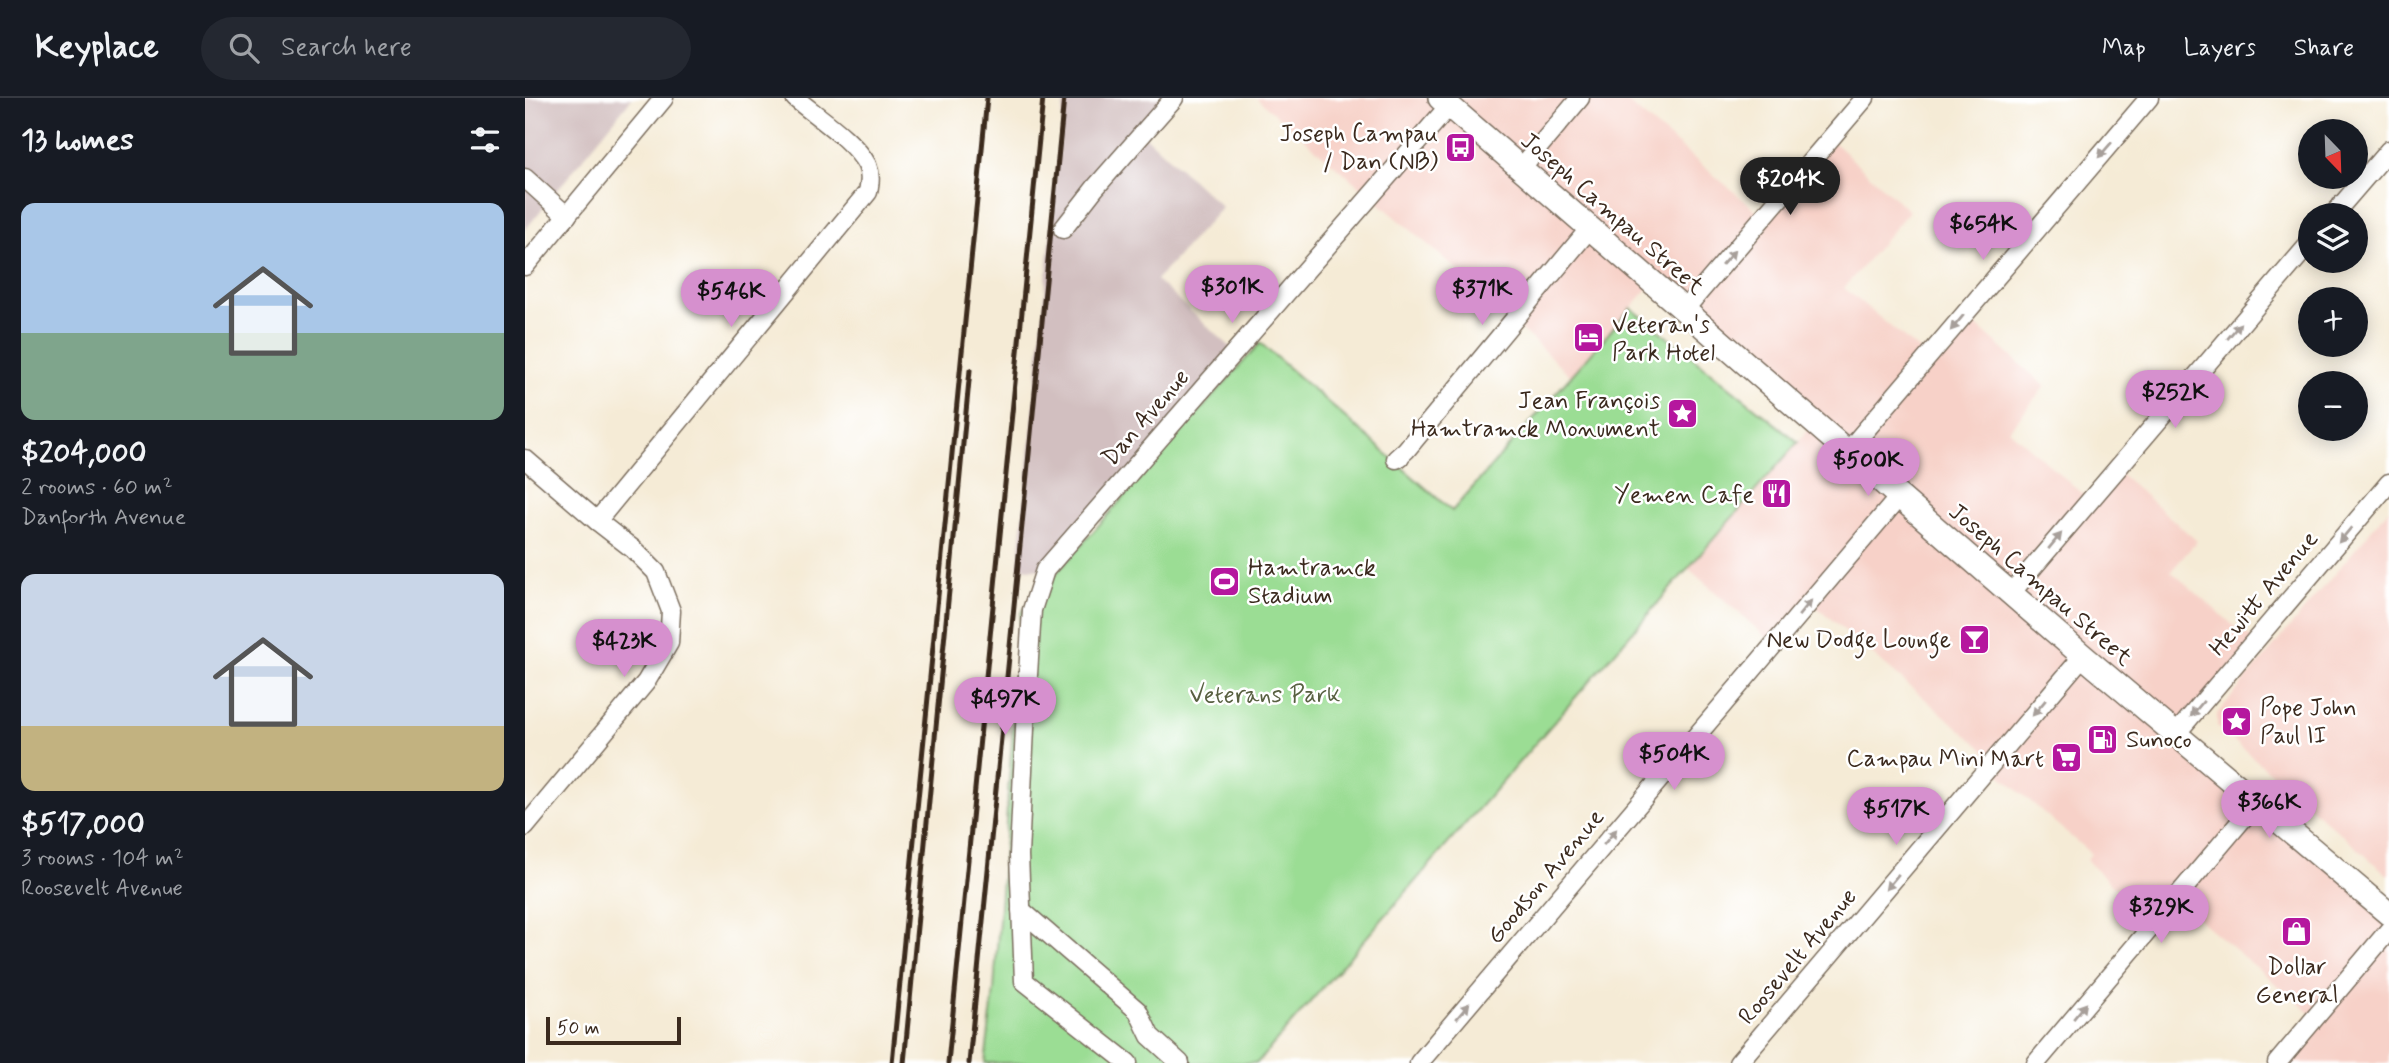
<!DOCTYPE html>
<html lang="en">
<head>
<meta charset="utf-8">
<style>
  body { margin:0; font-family:Mynerve,sans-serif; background:#242831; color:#f1f3f6; height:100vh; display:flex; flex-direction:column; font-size:26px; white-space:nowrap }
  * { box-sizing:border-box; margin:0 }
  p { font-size:23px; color:#9ea1a6 }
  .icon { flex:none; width:38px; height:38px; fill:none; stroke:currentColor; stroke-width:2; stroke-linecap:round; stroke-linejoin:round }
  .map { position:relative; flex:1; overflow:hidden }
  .details { display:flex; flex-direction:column; background:#171b24; width:525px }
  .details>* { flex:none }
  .needle { width:46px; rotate:157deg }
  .fabs { position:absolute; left:1773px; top:21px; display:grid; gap:14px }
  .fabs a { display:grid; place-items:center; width:70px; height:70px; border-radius:50%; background:#171b24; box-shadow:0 4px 18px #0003; font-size:35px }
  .scale { position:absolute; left:21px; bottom:18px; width:135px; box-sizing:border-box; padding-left:7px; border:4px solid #3b2a1e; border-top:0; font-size:19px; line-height:24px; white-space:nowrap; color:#3b2a1e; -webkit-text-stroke:5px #fff; paint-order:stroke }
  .price { position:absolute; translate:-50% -60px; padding:0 16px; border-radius:24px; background:#d690ce; color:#111; font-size:23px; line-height:46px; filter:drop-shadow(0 2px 4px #0008) }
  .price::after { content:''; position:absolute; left:50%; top:42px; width:21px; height:16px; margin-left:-10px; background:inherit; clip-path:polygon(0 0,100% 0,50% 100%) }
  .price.on { background:#222; color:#fff }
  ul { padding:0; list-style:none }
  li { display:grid; align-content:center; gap:14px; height:371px; padding:0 21px }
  li span { display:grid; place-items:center; height:217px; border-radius:14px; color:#555 }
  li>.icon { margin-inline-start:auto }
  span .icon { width:126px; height:126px; fill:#fffc; stroke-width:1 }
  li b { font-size:30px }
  h2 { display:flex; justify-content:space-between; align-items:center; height:84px; padding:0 21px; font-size:30px }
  header { display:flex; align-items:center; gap:42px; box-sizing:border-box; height:98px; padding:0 35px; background:#171b24; border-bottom:2px solid #363941 }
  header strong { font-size:33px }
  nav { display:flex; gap:38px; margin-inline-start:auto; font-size:24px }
  .search { width:490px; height:63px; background:#242831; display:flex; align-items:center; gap:18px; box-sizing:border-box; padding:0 24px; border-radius:38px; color:#9ea1a6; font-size:26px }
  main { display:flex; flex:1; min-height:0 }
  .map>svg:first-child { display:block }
  .built { fill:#f7d1c8 }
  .industrial { fill:#d2bfc0 }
  .green { fill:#9bdd94; stroke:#6b8459; stroke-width:2 }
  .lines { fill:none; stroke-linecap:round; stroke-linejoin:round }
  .minor-casing { stroke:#7c6e5e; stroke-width:21 }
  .tertiary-casing { stroke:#7c6e5e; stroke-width:26 }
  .minor { stroke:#fff; stroke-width:18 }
  .tertiary { stroke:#fff; stroke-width:23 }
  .rail { stroke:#3b2a1e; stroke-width:5 }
  .oneway { fill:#a79f9a }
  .labels { text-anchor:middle; stroke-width:5; stroke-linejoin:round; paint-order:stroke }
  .poi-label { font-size:24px; fill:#3b2a1e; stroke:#fff; text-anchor:end }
  .street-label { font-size:24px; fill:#3b2a1e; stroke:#fff }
  .park-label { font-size:24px; fill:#586041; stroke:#fff }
</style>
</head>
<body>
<header>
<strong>Keyplace</strong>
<div class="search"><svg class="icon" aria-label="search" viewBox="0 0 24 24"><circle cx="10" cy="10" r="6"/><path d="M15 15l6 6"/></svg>Search here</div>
<nav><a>Map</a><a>Layers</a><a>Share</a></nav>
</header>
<main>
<section class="details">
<h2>13 homes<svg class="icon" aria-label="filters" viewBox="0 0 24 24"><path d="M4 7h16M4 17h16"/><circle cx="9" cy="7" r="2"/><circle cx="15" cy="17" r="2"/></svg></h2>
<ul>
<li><span style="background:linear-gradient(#a9c7e8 60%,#7fa58c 0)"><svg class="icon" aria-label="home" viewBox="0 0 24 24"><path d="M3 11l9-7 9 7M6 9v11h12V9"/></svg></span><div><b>$204,000</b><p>2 rooms · 60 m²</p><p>Danforth Avenue</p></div></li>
<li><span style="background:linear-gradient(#c9d6e8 70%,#c2b280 0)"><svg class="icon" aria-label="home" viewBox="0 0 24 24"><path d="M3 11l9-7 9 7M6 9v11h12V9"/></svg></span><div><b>$517,000</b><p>3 rooms · 104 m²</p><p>Roosevelt Avenue</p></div></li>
</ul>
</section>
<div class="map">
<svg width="1864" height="965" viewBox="0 0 1864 965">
  <rect width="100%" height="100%" fill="#fff"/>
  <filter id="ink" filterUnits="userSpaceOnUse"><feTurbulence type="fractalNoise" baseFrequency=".0143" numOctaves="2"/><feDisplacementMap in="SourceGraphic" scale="14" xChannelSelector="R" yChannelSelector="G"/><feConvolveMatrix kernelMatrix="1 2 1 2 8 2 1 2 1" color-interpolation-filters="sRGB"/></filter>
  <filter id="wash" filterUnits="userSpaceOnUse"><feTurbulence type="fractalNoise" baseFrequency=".00686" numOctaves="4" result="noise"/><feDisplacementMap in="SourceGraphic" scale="28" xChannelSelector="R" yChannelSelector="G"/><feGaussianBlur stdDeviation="1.57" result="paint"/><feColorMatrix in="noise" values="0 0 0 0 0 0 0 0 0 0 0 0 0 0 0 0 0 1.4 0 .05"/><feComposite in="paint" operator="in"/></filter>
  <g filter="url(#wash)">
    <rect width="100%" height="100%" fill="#f5ebd6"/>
    <g class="built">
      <polygon points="731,0 1097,0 1239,119 1305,41 1384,113 1319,190 1402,259 1439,217 1520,288 1484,332 1565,402 1591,372 1672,443 1646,473 1715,533 1731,542 1650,637 1864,816 1864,965 1752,965 1790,919 1664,813 1637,791 1617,815 1561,762 1566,756 1465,668 1469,663 1455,648 1286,504 1249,546 1163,470 1289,325 1128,185 1046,278 987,223 989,220"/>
      <polygon points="1864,411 1864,778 1692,628 1692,616"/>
    </g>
    <g class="industrial">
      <polygon points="0,0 107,0 0,132"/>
      <polygon points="539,0 649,0 618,36 697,109 631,182 710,253 520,472 493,470"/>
    </g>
    <polygon class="green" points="1106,210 1273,344 732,965 460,965 469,892 496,515 735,245 927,413"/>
  </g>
  <g filter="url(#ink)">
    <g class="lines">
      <defs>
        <g id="minor">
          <polyline points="996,70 1055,0"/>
          <polyline points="0,80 42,118"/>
          <polyline points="1808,117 1864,52"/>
          <polyline points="538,131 570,90 649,0"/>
          <polyline points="0,168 139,0"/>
          <polyline points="1159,212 1340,0"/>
          <polyline points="1322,354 1624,0"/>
          <polyline points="875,359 871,361 881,352 1065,130"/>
          <path d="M 0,361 L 72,423 L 343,94 C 345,84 346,77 342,67 C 330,43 291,18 270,0"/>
          <polyline points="1486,495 1785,145"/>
          <polyline points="1650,637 1864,385"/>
          <polyline points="0,729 121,584 144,545 146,513 131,474 108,451 72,423"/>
          <polyline points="496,812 613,913 625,938 655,965"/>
          <polyline points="603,965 499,883 494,757 501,609 507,512 520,472 924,8"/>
          <polyline points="894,965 1374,399"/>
          <polyline points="1213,965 1558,558"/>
          <polyline points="1511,965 1732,704"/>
          <polyline points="1752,965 1864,832"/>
        </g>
        <polyline id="tertiary" points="915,0 1558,558 1864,816"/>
      </defs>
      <use href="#minor" class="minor-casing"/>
      <use href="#tertiary" class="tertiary-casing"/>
      <use href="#minor" class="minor"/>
      <use href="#tertiary" class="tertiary"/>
      <g class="rail">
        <polyline points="367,965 462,0"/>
        <polyline points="379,965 445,272"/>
        <polyline points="423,965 518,0"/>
        <polyline points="444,965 539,0"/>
      </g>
    </g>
    <defs><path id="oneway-solid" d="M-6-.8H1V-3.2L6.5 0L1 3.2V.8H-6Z" transform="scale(1.75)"/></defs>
    <g class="oneway">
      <use href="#oneway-solid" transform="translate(1580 52) rotate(131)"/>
      <use href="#oneway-solid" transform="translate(1203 160) rotate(-49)"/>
      <use href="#oneway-solid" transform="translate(1432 225) rotate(130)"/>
      <use href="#oneway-solid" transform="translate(1709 233) rotate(-50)"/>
      <use href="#oneway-solid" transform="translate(1820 437) rotate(130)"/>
      <use href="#oneway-solid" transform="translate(1530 443) rotate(-50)"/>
      <use href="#oneway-solid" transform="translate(1280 510) rotate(-50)"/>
      <use href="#oneway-solid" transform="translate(1514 610) rotate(130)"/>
      <use href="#oneway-solid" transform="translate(1672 611) rotate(130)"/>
      <use href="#oneway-solid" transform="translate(1085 739) rotate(-50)"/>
      <use href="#oneway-solid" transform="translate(1367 784) rotate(130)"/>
      <use href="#oneway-solid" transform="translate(938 913) rotate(-50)"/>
      <use href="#oneway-solid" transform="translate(1555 913) rotate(-50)"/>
    </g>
  </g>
  <defs>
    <symbol id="bus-square" viewBox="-11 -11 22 22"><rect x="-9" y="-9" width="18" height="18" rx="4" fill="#b5179e" stroke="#fff"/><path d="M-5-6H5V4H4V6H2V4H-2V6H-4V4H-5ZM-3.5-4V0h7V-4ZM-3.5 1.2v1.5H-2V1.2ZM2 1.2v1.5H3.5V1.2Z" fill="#fff"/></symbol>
    <symbol id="hotel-square" viewBox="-11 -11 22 22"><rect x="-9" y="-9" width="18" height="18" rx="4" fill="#b5179e" stroke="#fff"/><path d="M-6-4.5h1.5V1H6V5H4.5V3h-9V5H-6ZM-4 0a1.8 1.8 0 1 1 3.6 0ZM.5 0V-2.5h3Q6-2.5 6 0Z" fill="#fff"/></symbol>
    <symbol id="sight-square" viewBox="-11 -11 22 22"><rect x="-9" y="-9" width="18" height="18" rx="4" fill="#b5179e" stroke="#fff"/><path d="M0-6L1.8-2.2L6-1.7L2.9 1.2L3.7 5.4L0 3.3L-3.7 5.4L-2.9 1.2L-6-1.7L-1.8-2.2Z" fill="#fff"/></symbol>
    <symbol id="restaurant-square" viewBox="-11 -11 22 22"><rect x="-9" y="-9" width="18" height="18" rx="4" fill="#b5179e" stroke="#fff"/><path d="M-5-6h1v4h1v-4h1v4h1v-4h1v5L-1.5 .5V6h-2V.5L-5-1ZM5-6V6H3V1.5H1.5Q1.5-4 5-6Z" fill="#fff"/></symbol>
    <symbol id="stadium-square" viewBox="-11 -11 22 22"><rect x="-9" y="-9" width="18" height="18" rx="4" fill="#b5179e" stroke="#fff"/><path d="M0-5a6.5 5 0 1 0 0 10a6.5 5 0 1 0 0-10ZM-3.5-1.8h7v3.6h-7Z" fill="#fff"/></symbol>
    <symbol id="bar-square" viewBox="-11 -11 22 22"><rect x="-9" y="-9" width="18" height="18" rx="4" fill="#b5179e" stroke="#fff"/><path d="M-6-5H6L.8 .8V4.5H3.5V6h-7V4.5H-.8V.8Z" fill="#fff"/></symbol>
    <symbol id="fuel-square" viewBox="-11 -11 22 22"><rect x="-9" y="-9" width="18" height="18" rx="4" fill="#b5179e" stroke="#fff"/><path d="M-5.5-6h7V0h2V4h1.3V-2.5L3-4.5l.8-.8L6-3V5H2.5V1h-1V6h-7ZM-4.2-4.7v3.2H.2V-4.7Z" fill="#fff"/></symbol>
    <symbol id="supermarket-square" viewBox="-11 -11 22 22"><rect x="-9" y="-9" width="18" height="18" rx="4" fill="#b5179e" stroke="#fff"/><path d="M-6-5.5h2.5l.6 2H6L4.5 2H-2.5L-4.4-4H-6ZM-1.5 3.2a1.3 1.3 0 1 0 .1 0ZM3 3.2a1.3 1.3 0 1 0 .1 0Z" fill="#fff"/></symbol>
    <symbol id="shop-square" viewBox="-11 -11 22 22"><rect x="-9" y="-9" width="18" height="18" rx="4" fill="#b5179e" stroke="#fff"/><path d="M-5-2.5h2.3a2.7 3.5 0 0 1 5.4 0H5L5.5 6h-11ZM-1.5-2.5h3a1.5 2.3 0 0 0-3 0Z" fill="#fff"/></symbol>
  </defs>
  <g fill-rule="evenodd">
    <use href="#bus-square" x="918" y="32" width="35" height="35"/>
    <use href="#hotel-square" x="1046" y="222" width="35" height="35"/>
    <use href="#sight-square" x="1140" y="298" width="35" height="35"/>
    <use href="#restaurant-square" x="1234" y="378" width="35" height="35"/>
    <use href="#stadium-square" x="682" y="466" width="35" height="35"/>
    <use href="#bar-square" x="1432" y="524" width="35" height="35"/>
    <use href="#sight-square" x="1694" y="606" width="35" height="35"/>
    <use href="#fuel-square" x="1560" y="624" width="35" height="35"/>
    <use href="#supermarket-square" x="1524" y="642" width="35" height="35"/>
    <use href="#shop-square" x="1754" y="816" width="35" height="35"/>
  </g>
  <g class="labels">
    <g class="poi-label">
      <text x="913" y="43">Joseph Campau<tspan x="913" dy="28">/ Dan (NB)</tspan></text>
      <text x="1087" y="234" text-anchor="start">Veteran's<tspan x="1087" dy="28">Park Hotel</tspan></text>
      <text x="1135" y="310">Jean François<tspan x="1135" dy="28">Hamtramck Monument</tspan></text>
      <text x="1229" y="404">Yemen Cafe</text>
      <text x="723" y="477" text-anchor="start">Hamtramck<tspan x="723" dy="28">Stadium</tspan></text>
      <text x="1426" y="549">New Dodge Lounge</text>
      <text x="1735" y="617" text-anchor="start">Pope John<tspan x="1735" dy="28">Paul II</tspan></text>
      <text x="1601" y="649" text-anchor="start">Sunoco</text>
      <text x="1519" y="668">Campau Mini Mart</text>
      <text x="1772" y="876" text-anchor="middle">Dollar<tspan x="1772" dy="28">General</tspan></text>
    </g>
    <g class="street-label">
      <text transform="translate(1088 115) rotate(41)" y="8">Joseph Campau Street</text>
      <text transform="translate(620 319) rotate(-49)" y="8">Dan Avenue</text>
      <text transform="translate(1516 486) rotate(41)" y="8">Joseph Campau Street</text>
      <text transform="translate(1738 495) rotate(-50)" y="8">Hewitt Avenue</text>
      <text transform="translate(1020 778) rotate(-50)" y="8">Goodson Avenue</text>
      <text transform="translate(1272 858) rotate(-50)" y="8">Roosevelt Avenue</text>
    </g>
    <g class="park-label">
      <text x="740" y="604">Veterans Park</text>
    </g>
  </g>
</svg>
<div class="fabs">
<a><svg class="needle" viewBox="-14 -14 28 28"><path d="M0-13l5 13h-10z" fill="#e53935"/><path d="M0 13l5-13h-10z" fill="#9ea1a6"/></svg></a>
<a><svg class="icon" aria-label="layers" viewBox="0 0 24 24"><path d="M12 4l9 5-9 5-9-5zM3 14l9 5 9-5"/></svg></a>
<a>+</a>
<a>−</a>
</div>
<div class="scale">50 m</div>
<b class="price on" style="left:1265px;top:119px">$204K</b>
<b class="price" style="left:1458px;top:164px">$654K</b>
<b class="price" style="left:707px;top:227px">$301K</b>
<b class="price" style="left:957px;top:229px">$371K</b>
<b class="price" style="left:206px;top:231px">$546K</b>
<b class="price" style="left:1650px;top:332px">$252K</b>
<b class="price" style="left:1343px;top:400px">$500K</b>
<b class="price" style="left:99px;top:581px">$423K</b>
<b class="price" style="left:480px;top:639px">$497K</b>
<b class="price" style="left:1149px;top:694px">$504K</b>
<b class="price" style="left:1744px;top:742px">$366K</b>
<b class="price" style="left:1371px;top:749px">$517K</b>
<b class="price" style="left:1636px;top:847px">$329K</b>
</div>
</main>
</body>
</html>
